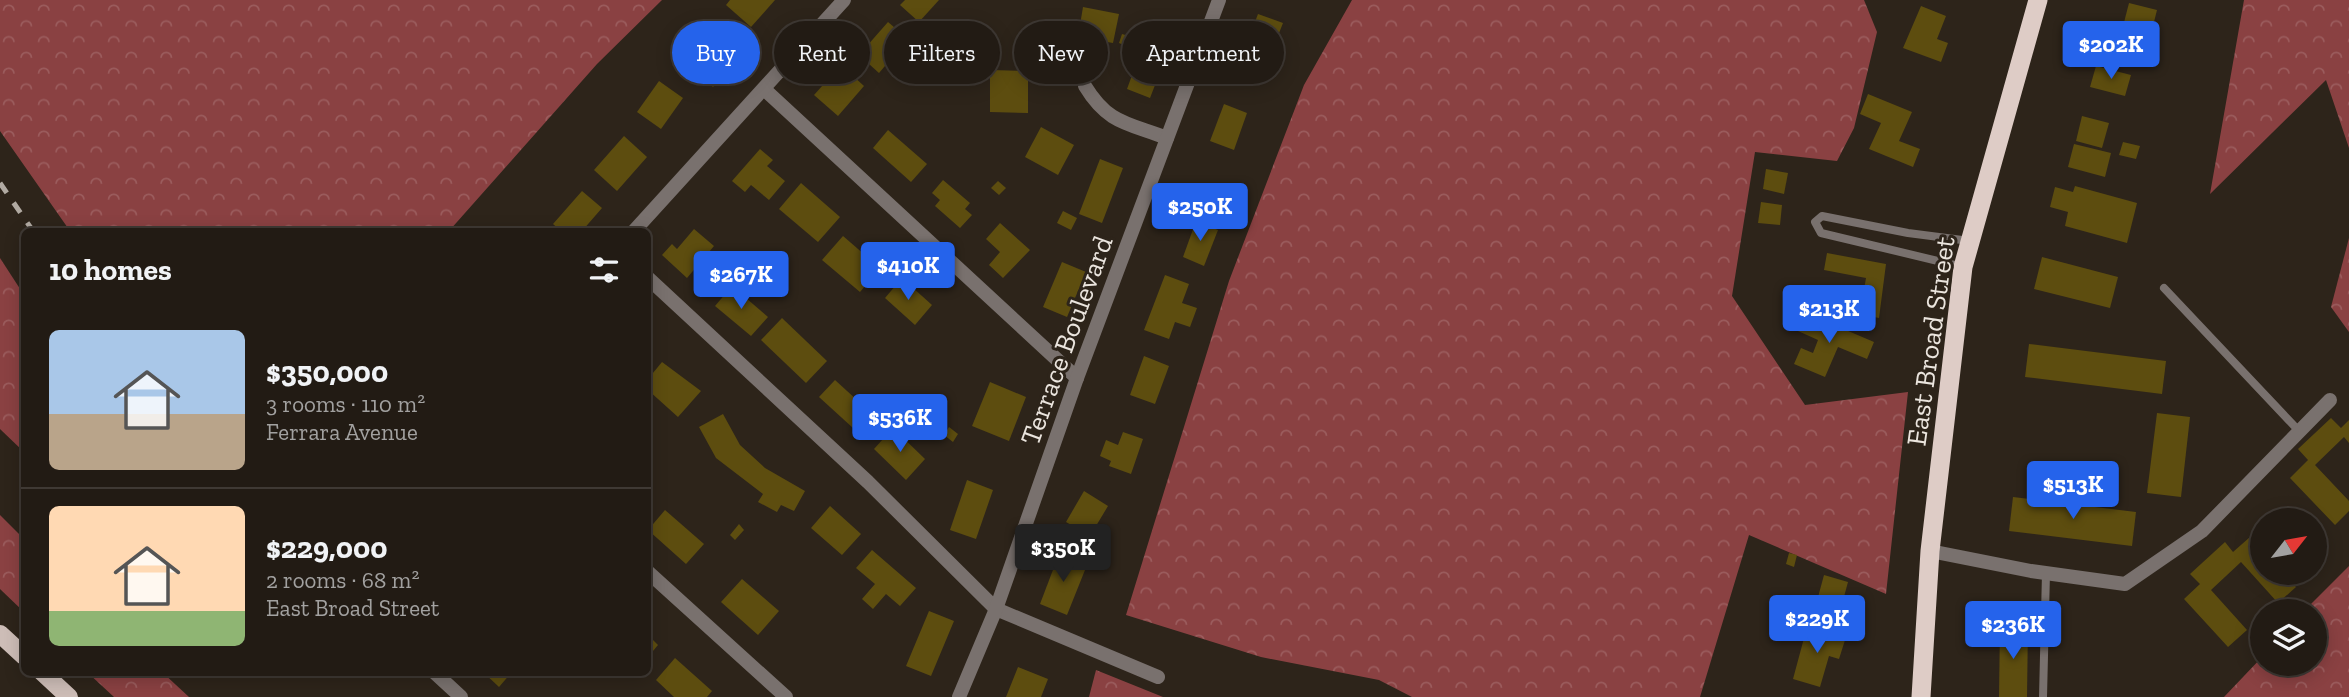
<!DOCTYPE html>
<html lang="en">
<head>
<meta charset="utf-8">
<style>
  body { margin:0; font-family:"Zilla Slab",serif; background:#2a241d; color:#f1f3f6; height:100vh; display:flex; flex-direction:column; font-size:26px; white-space:nowrap }
  * { box-sizing:border-box; margin:0 }
  p { font-size:23px; color:#a2a1a0 }
  .icon { flex:none; width:38px; height:38px; fill:none; stroke:currentColor; stroke-width:2; stroke-linecap:round; stroke-linejoin:round }
  .map { position:relative; flex:1; overflow:hidden }
  .panel { position:absolute; left:21px; top:228px; width:630px; height:448px; display:flex; flex-direction:column; background:#221b14; border-radius:10px; box-shadow:0 4px 18px #0003,0 0 0 2px #3f3934 }
  .panel>* { flex:none }
  .hud { position:absolute; left:672px; top:21px; width:665px; height:63px; display:flex; gap:14px }
  .needle { width:46px; rotate:59deg }
  .tools { position:absolute; left:2250px; top:508px; display:grid; gap:14px }
  .tools a { display:grid; place-items:center; width:77px; height:77px; border-radius:50%; background:#221b14; box-shadow:0 4px 18px #0003,0 0 0 2px #3f3934; font-size:35px }
  .price { position:absolute; translate:-50% -60px; padding:0 16px; border-radius:7px; background:#2563eb; color:#fff; font-size:23px; line-height:46px; filter:drop-shadow(0 2px 4px #0008) }
  .price::after { content:''; position:absolute; left:50%; top:42px; width:21px; height:16px; margin-left:-10px; background:inherit; clip-path:polygon(0 0,100% 0,50% 100%) }
  .price.active { background:#222; color:#fff }
  ul { padding:0; list-style:none }
  li { display:flex; align-items:center; gap:21px; height:175px; padding:0 28px }
  li+li { border-top:2px solid #3f3934 }
  li span { display:grid; place-items:center; flex:none; width:196px; height:140px; border-radius:10px; color:#555 }
  li>.icon { margin-inline-start:auto }
  span .icon { width:84px; height:84px; fill:#fffc; stroke-width:1 }
  li b { font-size:30px }
  h2 { display:flex; justify-content:space-between; align-items:center; height:84px; padding:0 28px; font-size:30px }
  .pill { padding:0 24px; border-radius:32px; background:#221b14; box-shadow:0 4px 18px #0003,0 0 0 2px #3f3934; font-size:24px; line-height:63px }
  .pill.active { background:#2563eb; color:#fff }
  .map>svg:first-child { display:block }
  .forest { fill:url(#forest-crowns) }
  .building { fill:#5d4d0f }
  .lines { fill:none; stroke-linecap:round; stroke-linejoin:round }
  .service { stroke:#79716e; stroke-width:8 }
  .minor { stroke:#79716e; stroke-width:14 }
  .primary { stroke:#cdbdb7; stroke-width:18 }
  .trunk { stroke:#deccc6; stroke-width:19 }
  .rail { stroke:#b1aaa2; stroke-width:5; stroke-dasharray:12 12; stroke-linecap:butt }
  .labels { text-anchor:middle; stroke-width:6; stroke-linejoin:round; paint-order:stroke }
  .street-label { font-size:28px; fill:#ebe5de; stroke:#2d241a }
</style>
</head>
<body>
<div class="map">
<svg width="2349" height="697" viewBox="0 0 2349 697">
  <defs>
    <pattern id="forest-crowns" width="20" height="18" patternUnits="userSpaceOnUse" patternTransform="scale(1.75)"><rect width="20" height="18" fill="#8a4142"/><path d="M2 6a3 3 0 1 1 6 0M12 15a3 3 0 1 1 6 0" fill="none" stroke="#9b5c5d"/></pattern>
  </defs>
  <rect width="100%" height="100%" fill="#2d241a"/>
  <g class="forest">
    <polygon points="0,0 662,0 597,64 449,231 70,231 0,131"/>
    <polygon points="1352,0 1864,0 1877,32 1854,128 1837,161 1755,152 1732,296 1805,405 1908,392 1886,594 1749,535 1700,697 1412,697 1379,680 1261,657 1126,615 1229,281 1304,85"/>
    <polygon points="2244,0 2349,0 2349,148 2326,80 2210,194"/>
    <polygon points="2349,238 2349,332 2331,307"/>
    <polygon points="0,258 24,295 24,452 0,429"/>
    <polygon points="0,515 24,539 24,612 0,589"/>
    <polygon points="2349,566 2349,697 2224,697 2263,656 2263,663 2315,663 2315,611 2304,611"/>
    <polygon points="1096,670 1163,697 1089,697"/>
    <polygon points="87,672 162,672 189,697 114,697"/>
  </g>
  <g class="building">
    <polygon points="730,0 775,0 751,27 726,5"/>
    <polygon points="905,0 939,0 919,22 900,5"/>
    <polygon points="2129,3 2157,10 2149,42 2121,34"/>
    <polygon points="1921,6 1946,16 1937,39 1948,43 1941,62 1903,48"/>
    <polygon points="1083,7 1119,14 1113,43 1078,37"/>
    <polygon points="1258,14 1283,23 1272,51 1278,53 1272,71 1266,69 1260,84 1235,74"/>
    <polygon points="888,22 908,39 879,73 859,55"/>
    <polygon points="1045,28 1059,42 1037,65 1023,51"/>
    <polygon points="718,33 743,56 713,87 689,64"/>
    <polygon points="1122,34 1132,37 1128,47 1119,43"/>
    <polygon points="1135,50 1164,62 1150,98 1127,89 1135,67 1129,64"/>
    <polygon points="841,65 864,86 838,116 814,95"/>
    <polygon points="2096,66 2131,75 2125,96 2090,87"/>
    <polygon points="990,70 1028,71 1028,113 990,112"/>
    <polygon points="659,81 683,98 661,129 637,112"/>
    <polygon points="1868,94 1912,112 1899,141 1920,149 1913,167 1869,149 1881,123 1860,114"/>
    <polygon points="1224,104 1247,113 1234,150 1210,141"/>
    <polygon points="2082,116 2109,123 2102,148 2076,141"/>
    <polygon points="1041,127 1074,145 1058,175 1025,157"/>
    <polygon points="888,130 927,164 911,182 873,148"/>
    <polygon points="624,136 647,157 617,191 594,170"/>
    <polygon points="2123,142 2140,146 2136,159 2119,155"/>
    <polygon points="2074,144 2111,153 2105,177 2068,167"/>
    <polygon points="760,149 773,160 767,166 785,181 769,200 751,185 745,192 732,181"/>
    <polygon points="1100,159 1123,168 1102,223 1079,214"/>
    <polygon points="1766,169 1788,173 1784,194 1763,189"/>
    <polygon points="943,180 970,203 965,209 972,215 960,228 935,206 940,200 932,193"/>
    <polygon points="998,181 1006,188 999,195 991,188"/>
    <polygon points="801,183 840,217 818,242 779,209"/>
    <polygon points="2075,186 2137,203 2127,243 2065,226 2068,212 2050,207 2055,187 2073,192"/>
    <polygon points="582,191 602,208 582,231 579,227 575,231 561,231 553,224"/>
    <polygon points="1761,202 1782,205 1780,225 1758,223"/>
    <polygon points="1063,211 1077,218 1071,230 1057,223"/>
    <polygon points="1196,221 1218,230 1204,266 1183,257"/>
    <polygon points="1000,223 1030,250 1003,278 989,265 1000,252 986,239"/>
    <polygon points="694,229 714,246 687,278 662,255 672,244 677,249"/>
    <polygon points="843,236 880,268 860,292 822,260"/>
    <polygon points="1827,253 1886,264 1879,318 1835,309 1839,290 1863,295 1866,278 1824,270"/>
    <polygon points="2042,257 2118,277 2110,308 2034,289"/>
    <polygon points="1062,262 1086,272 1067,317 1043,307"/>
    <polygon points="1165,275 1189,284 1182,303 1197,308 1190,327 1175,322 1169,339 1144,330"/>
    <polygon points="902,278 932,305 915,325 885,298"/>
    <polygon points="732,286 768,317 751,336 715,306"/>
    <polygon points="1806,313 1874,342 1867,359 1838,347 1825,377 1794,364 1801,348 1813,353 1818,340 1798,331"/>
    <polygon points="782,318 827,361 806,383 761,340"/>
    <polygon points="2029,344 2166,361 2162,394 2025,377"/>
    <polygon points="1144,356 1169,366 1155,404 1130,395"/>
    <polygon points="662,362 701,391 678,417 648,390 648,379"/>
    <polygon points="835,380 869,411 853,428 819,397"/>
    <polygon points="990,382 1026,397 1009,441 972,426"/>
    <polygon points="2157,413 2190,417 2181,497 2147,493"/>
    <polygon points="723,414 740,445 765,468 805,491 794,511 781,505 777,512 758,502 763,494 716,458 699,427"/>
    <polygon points="2331,418 2341,428 2349,420 2349,443 2344,437 2315,465 2349,501 2349,511 2335,525 2290,478 2308,460 2298,449"/>
    <polygon points="949,427 958,434 953,442 944,435"/>
    <polygon points="893,428 925,459 906,480 874,449"/>
    <polygon points="1123,432 1143,439 1131,474 1109,466 1111,461 1100,456 1106,440 1118,445"/>
    <polygon points="967,480 993,490 976,539 950,530"/>
    <polygon points="1084,491 1108,506 1090,536 1066,522"/>
    <polygon points="2013,497 2136,512 2132,546 2009,531"/>
    <polygon points="830,506 861,534 842,555 811,528"/>
    <polygon points="665,510 704,544 686,564 648,530"/>
    <polygon points="739,524 744,530 735,540 730,535"/>
    <polygon points="2250,537 2263,551 2263,572 2282,572 2296,587 2278,603 2241,562 2211,590 2247,630 2228,647 2184,599 2200,584 2190,574 2225,542 2233,552"/>
    <polygon points="872,550 916,588 900,606 886,594 873,609 862,599 875,584 856,568"/>
    <polygon points="1789,553 1797,555 1794,567 1786,564"/>
    <polygon points="1059,554 1087,565 1067,615 1040,604"/>
    <polygon points="1824,575 1848,582 1838,619 1814,612"/>
    <polygon points="742,579 779,611 758,635 721,602"/>
    <polygon points="929,611 954,621 931,676 906,666"/>
    <polygon points="2000,624 2028,625 2027,697 1999,697"/>
    <polygon points="1807,627 1846,637 1839,659 1829,656 1820,687 1793,679"/>
    <polygon points="648,635 658,645 648,657"/>
    <polygon points="675,658 712,691 707,697 674,697 656,680"/>
    <polygon points="1018,667 1048,679 1041,697 1006,697"/>
    <polygon points="483,672 512,672 499,687"/>
  </g>
  <g class="lines">
    <g class="service">
      <polyline points="1963,267 1821,233 1815,222 1822,216 1908,233 1970,241"/>
      <polyline points="2164,288 2299,431"/>
      <polyline points="2043,697 2046,573"/>
    </g>
    <g class="minor">
      <path d="M 1085,86 C 1108,124 1128,123 1167,138"/>
      <polyline points="764,89 1077,378"/>
      <polyline points="634,231 844,0"/>
      <polyline points="648,278 868,482 996,609 1158,677"/>
      <polyline points="1930,551 2031,571 2125,584 2202,531 2330,400"/>
      <polyline points="648,572 786,697"/>
      <polyline points="434,672 461,697"/>
      <polyline points="959,697 996,609 1077,378 1219,0"/>
    </g>
    <g class="primary">
      <polyline points="0,634 24,656"/>
      <polyline points="42,672 69,697"/>
    </g>
    <polyline class="trunk" points="1921,697 1930,551 1963,267 2038,0"/>
    <polyline class="rail" points="0,183 33,231"/>
  </g>
  <g class="labels">
    <g class="street-label">
      <text transform="translate(1066 340) rotate(-70)" y="10">Terrace Boulevard</text>
      <text transform="translate(1930 341) rotate(-82)" y="10">East Broad Street</text>
    </g>
  </g>
</svg>
<div class="tools">
<a><svg class="needle" viewBox="-14 -14 28 28"><path d="M0-13l5 13h-10z" fill="#e53935"/><path d="M0 13l5-13h-10z" fill="#a2a1a0"/></svg></a>
<a><svg class="icon" aria-label="layers" viewBox="0 0 24 24"><path d="M12 4l9 5-9 5-9-5zM3 14l9 5 9-5"/></svg></a>
</div>
<b class="price" style="left:2111px;top:81px">$202K</b>
<b class="price" style="left:1200px;top:243px">$250K</b>
<b class="price" style="left:908px;top:302px">$410K</b>
<b class="price" style="left:741px;top:311px">$267K</b>
<b class="price" style="left:1829px;top:345px">$213K</b>
<b class="price" style="left:900px;top:454px">$536K</b>
<b class="price" style="left:2073px;top:521px">$513K</b>
<b class="price active" style="left:1063px;top:584px">$350K</b>
<b class="price" style="left:1817px;top:655px">$229K</b>
<b class="price" style="left:2013px;top:661px">$236K</b>
<div class="hud">
<a class="pill active">Buy</a>
<a class="pill">Rent</a>
<a class="pill">Filters</a>
<a class="pill">New</a>
<a class="pill">Apartment</a>
</div>
<section class="panel">
<h2>10 homes<svg class="icon" aria-label="filters" viewBox="0 0 24 24"><path d="M4 7h16M4 17h16"/><circle cx="9" cy="7" r="2"/><circle cx="15" cy="17" r="2"/></svg></h2>
<ul>
<li><span style="background:linear-gradient(#a9c7e8 60%,#b9a48a 0)"><svg class="icon" aria-label="home" viewBox="0 0 24 24"><path d="M3 11l9-7 9 7M6 9v11h12V9"/></svg></span><div><b>$350,000</b><p>3 rooms · 110 m²</p><p>Ferrara Avenue</p></div></li>
<li><span style="background:linear-gradient(#ffd9b3 75%,#8fb573 0)"><svg class="icon" aria-label="home" viewBox="0 0 24 24"><path d="M3 11l9-7 9 7M6 9v11h12V9"/></svg></span><div><b>$229,000</b><p>2 rooms · 68 m²</p><p>East Broad Street</p></div></li>
</ul>
</section>
</div>
</body>
</html>
